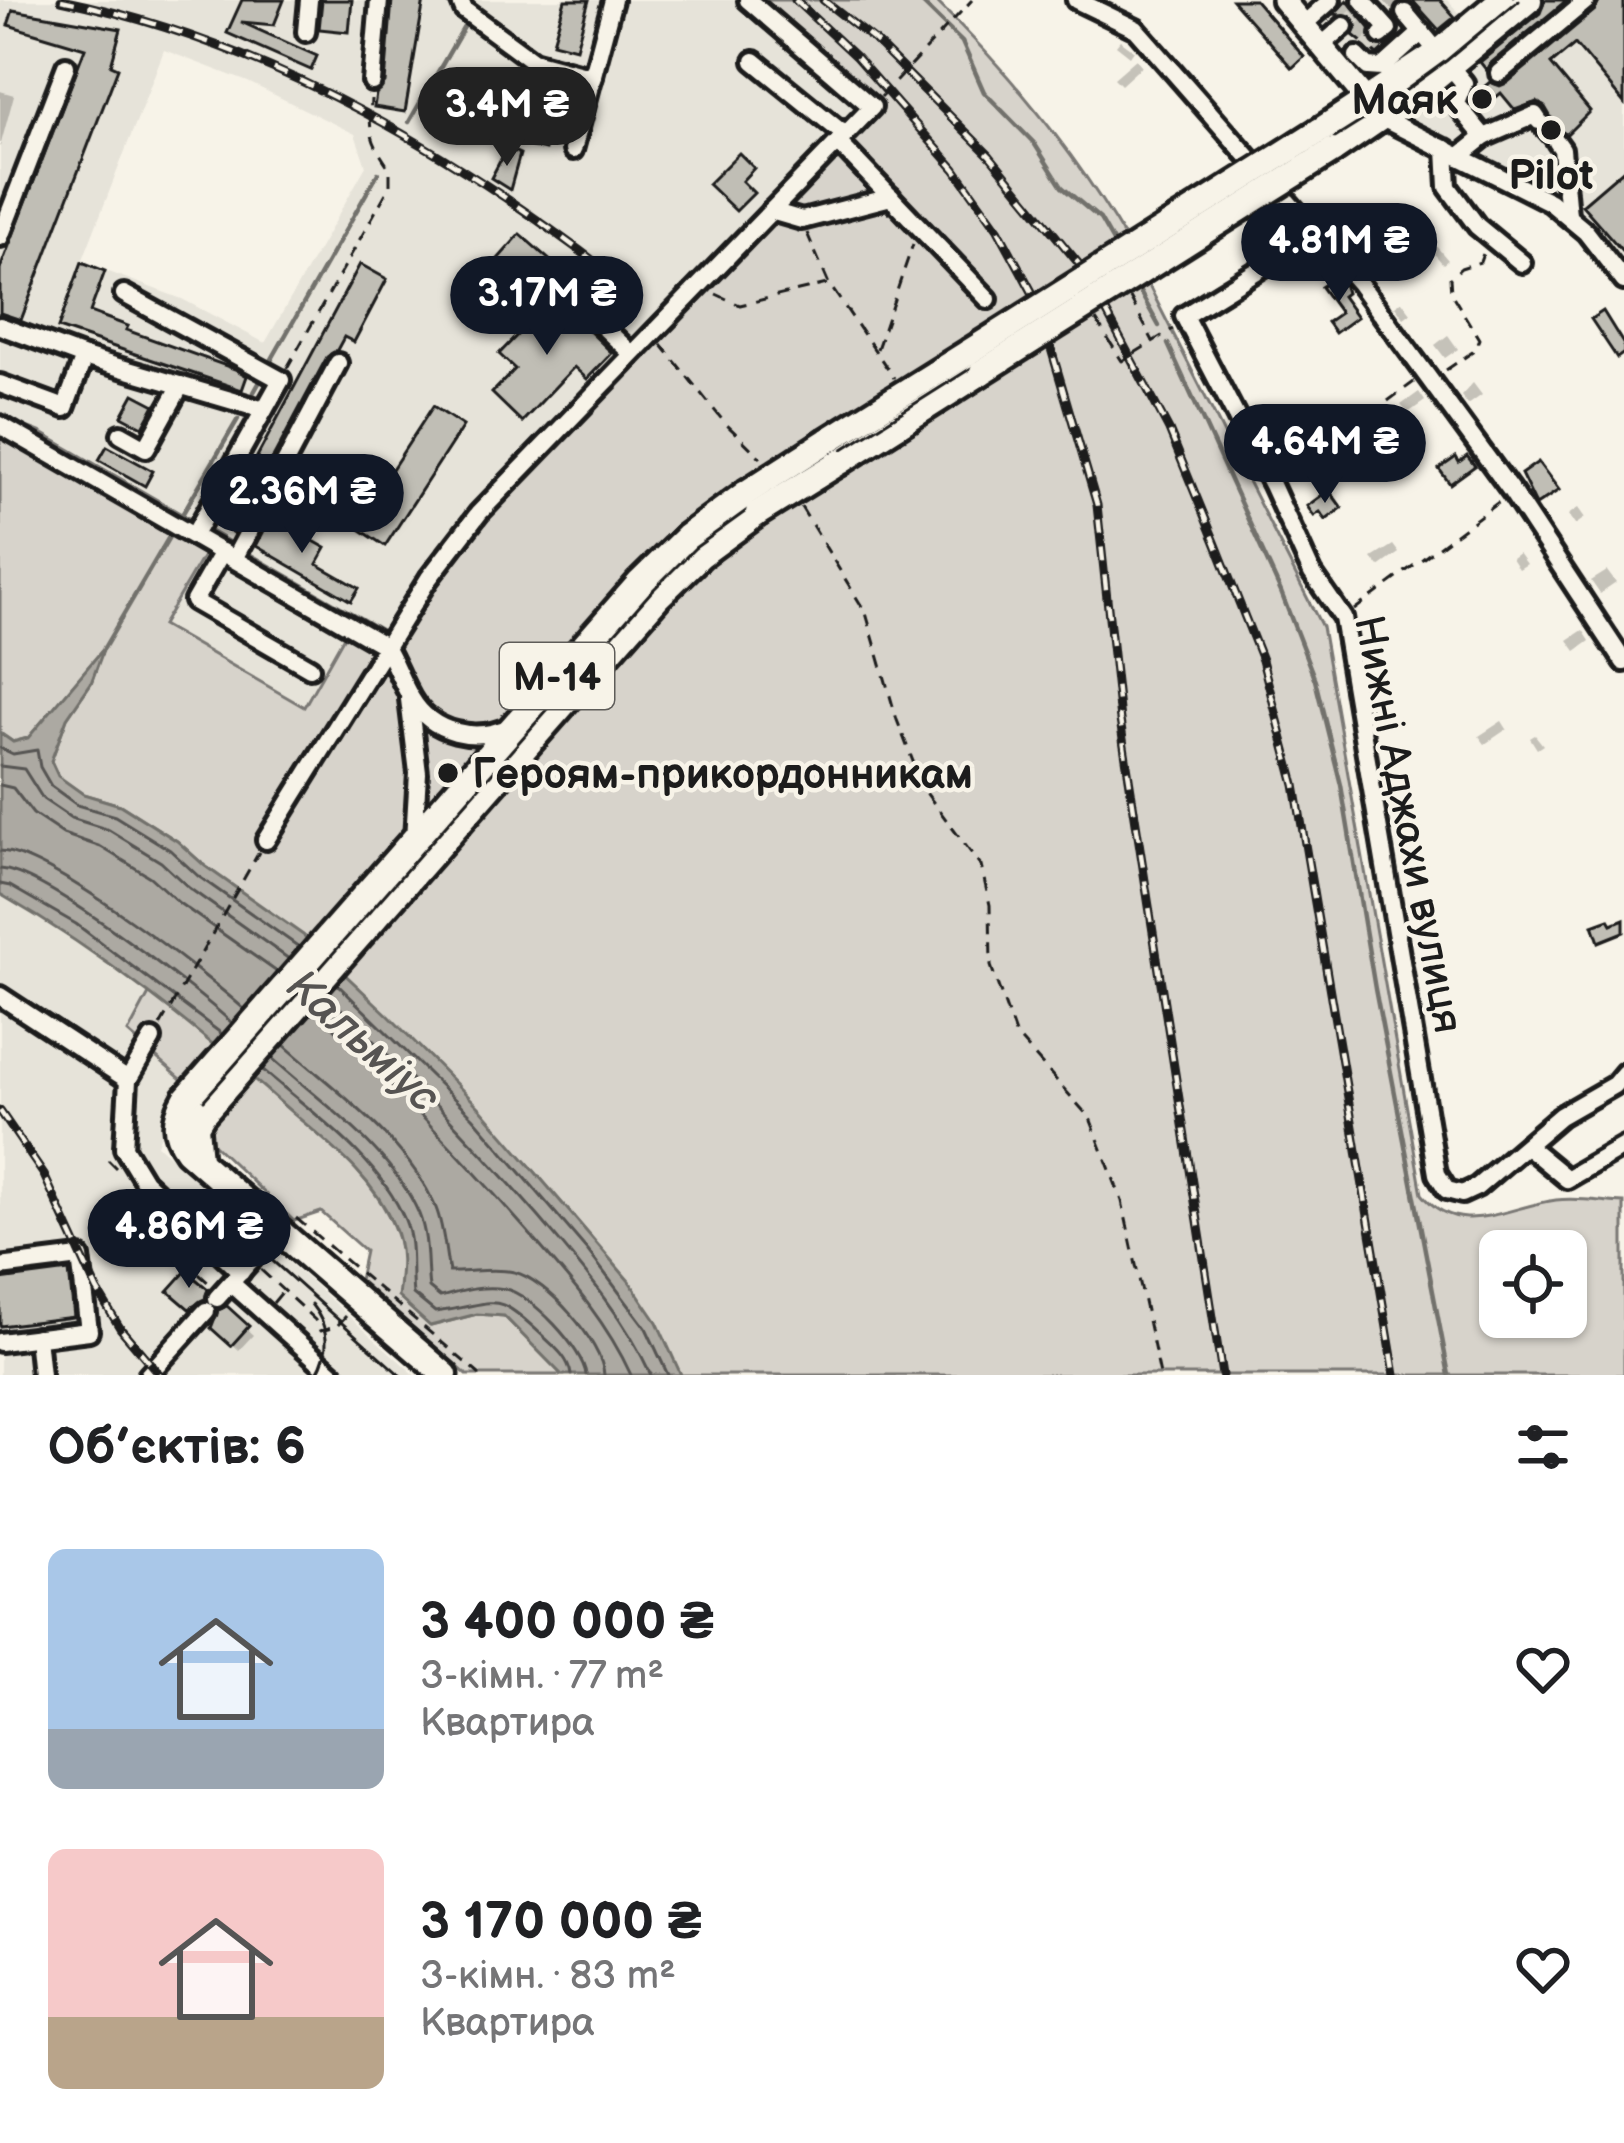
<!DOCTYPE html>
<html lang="uk">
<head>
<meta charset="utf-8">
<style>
  body { margin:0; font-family:"Balsamiq Sans",sans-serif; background:#f6f6f6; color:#202124; height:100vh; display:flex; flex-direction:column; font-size:45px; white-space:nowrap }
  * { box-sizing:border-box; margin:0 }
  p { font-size:39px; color:#757577 }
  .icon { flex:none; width:66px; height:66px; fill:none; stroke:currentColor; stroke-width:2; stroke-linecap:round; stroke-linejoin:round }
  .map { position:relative; height:1375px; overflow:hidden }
  .details { display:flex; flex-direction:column; background:#fff; flex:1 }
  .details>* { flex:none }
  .buttons { position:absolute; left:1479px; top:1230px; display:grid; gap:24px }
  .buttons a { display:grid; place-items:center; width:108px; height:108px; border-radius:18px; background:#fff; box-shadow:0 3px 9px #0004; font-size:60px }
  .price { position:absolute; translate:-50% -102px; padding:0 27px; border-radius:42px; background:#111827; color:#fff; font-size:39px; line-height:78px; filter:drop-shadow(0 3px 6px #0008) }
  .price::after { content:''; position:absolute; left:50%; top:72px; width:36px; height:27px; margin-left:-18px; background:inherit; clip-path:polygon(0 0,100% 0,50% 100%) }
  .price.selected { background:#222; color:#fff }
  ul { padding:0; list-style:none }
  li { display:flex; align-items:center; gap:36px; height:300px; padding:0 48px }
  li span { display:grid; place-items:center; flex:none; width:336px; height:240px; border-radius:18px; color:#555 }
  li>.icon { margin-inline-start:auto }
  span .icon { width:144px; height:144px; fill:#fffc; stroke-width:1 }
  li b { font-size:51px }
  h2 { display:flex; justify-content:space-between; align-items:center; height:144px; padding:0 48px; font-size:51px }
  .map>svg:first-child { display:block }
  .built { fill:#e6e3d9; fill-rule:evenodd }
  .green { fill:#d7d3cb; stroke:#7a7874; stroke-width:3; fill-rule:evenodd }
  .water { fill:#aca9a2; stroke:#72716c; stroke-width:3 }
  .shadow { fill:#0003 }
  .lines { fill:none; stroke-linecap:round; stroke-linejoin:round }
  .shore { stroke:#565452; stroke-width:3 }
  .stream { stroke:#72716c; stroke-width:4.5 }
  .building { fill:#c0beb5; stroke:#1c1c1c; stroke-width:3 }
  .minor-tunnel { stroke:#d6d3c9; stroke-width:16; stroke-dasharray:16 8; stroke-linecap:butt }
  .minor-casing { stroke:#1c1c1c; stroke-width:26 }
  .major-casing { stroke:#1c1c1c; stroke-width:30 }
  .highway-casing { stroke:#1c1c1c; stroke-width:33 }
  .path { stroke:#1c1c1c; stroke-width:3; stroke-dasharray:12 9; stroke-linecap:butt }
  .minor { stroke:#f7f3e8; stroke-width:16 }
  .major { stroke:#f7f3e8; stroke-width:21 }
  .highway { stroke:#f7f3e8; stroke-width:24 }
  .tram { stroke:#1c1c1c; stroke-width:3 }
  .rail-casing { stroke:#1c1c1c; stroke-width:9 }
  .rail { stroke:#f7f3e8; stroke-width:4.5; stroke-dasharray:14; stroke-linecap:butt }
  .highway-bridge-casing { stroke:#1c1c1c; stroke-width:33; stroke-linecap:butt }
  .highway-bridge { stroke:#f7f3e8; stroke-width:24 }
  .poi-dot { fill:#1c1c1c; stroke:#f7f3e8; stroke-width:4.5 }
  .labels { text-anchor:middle; stroke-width:9; stroke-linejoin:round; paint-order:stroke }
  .shield { fill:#f7f3e8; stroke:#5e5c59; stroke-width:3 }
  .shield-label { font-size:39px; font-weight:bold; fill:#1c1c1c }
  .poi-label { font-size:42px; font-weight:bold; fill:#1c1c1c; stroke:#f7f3e8; text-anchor:end }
  .street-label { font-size:42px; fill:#1c1c1c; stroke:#f7f3e8 }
  .water-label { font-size:45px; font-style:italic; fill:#565452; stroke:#f7f3e8 }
</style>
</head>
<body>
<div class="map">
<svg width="1624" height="1375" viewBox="0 0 1624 1375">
  <rect width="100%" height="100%" fill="#f7f3e8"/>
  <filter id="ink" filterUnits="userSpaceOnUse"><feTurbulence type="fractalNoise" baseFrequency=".00833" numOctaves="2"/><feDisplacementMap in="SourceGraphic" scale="24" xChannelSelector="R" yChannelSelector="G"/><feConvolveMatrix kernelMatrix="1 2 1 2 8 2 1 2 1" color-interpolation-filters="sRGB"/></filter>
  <g filter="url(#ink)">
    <g class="built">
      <path d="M 0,0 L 741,0 L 864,107 L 386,634 L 40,432 L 0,417 ZM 164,50 L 248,82 L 355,134 L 366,166 L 265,343 L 182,299 L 82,262 Z"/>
      <polygon points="1291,0 1447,0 1465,19 1368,92"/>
      <polygon points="1537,0 1624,0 1624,268 1592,227 1554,195 1396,116"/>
      <polygon points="203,554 345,636 304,707 162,625"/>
      <polygon points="0,894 69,933 150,992 128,1033 189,1086 168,1113 157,1145 415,1375 0,1375"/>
    </g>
    <g class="green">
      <path d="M 741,0 L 935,0 C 1011,74 1076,153 1129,245 L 743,488 L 313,945 L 205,866 L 177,841 L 120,805 L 83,794 L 58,777 L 51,761 L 67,718 L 91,683 L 102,651 L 28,738 L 13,742 L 0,733 L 0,417 L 40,432 L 387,633 L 424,575 L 864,108 ZM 204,554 L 344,636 L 304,707 L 162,625 Z"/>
      <path d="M 1144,276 L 1322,627 L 1422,1194 C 1459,1240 1506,1207 1556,1200 C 1578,1197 1602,1202 1624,1203 L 1624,1375 L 681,1375 C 648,1304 606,1254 555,1195 C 487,1115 414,1042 339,969 L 704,559 ZM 1500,1251 L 1566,1251 L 1566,1317 L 1500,1317 Z"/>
      <polygon points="150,992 222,1049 189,1086 128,1033"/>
      <path d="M 247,1072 C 302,1120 394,1182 402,1259 C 403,1272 400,1285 399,1297 L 431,1326 L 477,1314 L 504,1316 L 562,1375 L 467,1375 L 359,1280 L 365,1251 L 321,1212 L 294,1221 L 213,1144 L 207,1117 Z"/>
    </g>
    <path class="water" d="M 104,648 L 91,683 L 67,718 L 51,761 L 58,776 L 83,794 L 120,805 L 177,841 L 205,866 L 303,935 L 389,1016 L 481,1109 L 629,1281 L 657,1322 L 681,1375 L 562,1375 L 504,1316 L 477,1314 L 430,1326 L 398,1297 C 401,1272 404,1248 393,1224 C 373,1176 326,1142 288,1109 C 197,1028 106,955 0,894 L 0,733 L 13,742 L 28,738 Z"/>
    <g class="shadow">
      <polygon points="1383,0 1404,0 1392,10"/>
      <polygon points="1550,0 1569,0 1489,69 1484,63 1542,15"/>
      <polygon points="1602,0 1624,0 1624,98 1578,43 1550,66 1589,114 1569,134 1552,131 1547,142 1541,135 1554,127 1553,114 1546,105 1533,103 1518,109 1504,92 1482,110 1475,101 1500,89 1598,12"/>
      <polygon points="120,33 111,68 117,71 22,319 0,314 0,278"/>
      <polygon points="1120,40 1134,50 1130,56 1116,45"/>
      <polygon points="1136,59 1142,66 1121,85 1114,78"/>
      <polygon points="0,91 14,95 0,147"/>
      <polygon points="520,238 553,267 505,322 472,293"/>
      <polygon points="1436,246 1448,260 1443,264 1431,250"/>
      <polygon points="361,268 386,282 355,341 346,336 338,351 327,358 235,532 225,526"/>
      <polygon points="1402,301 1411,313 1404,318 1395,306"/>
      <polygon points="554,302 611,356 590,377 577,365 524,420 496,393 519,369"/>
      <polygon points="1448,335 1458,349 1445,358 1435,345"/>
      <polygon points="1473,383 1482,395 1468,405 1461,396"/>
      <polygon points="1419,392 1425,401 1408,413 1401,405"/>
      <polygon points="1410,442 1417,451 1409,457 1402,448"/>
      <polygon points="1337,463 1344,472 1335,478 1328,468"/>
      <polygon points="1578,508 1585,518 1575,525 1568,515"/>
      <polygon points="1393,545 1399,553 1379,567 1372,558"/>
      <polygon points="1518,553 1526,564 1518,569 1511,558"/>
      <polygon points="1607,571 1616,583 1600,594 1591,581"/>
      <polygon points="1583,630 1590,641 1576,651 1568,640"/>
      <polygon points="1502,721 1507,729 1485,744 1479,736"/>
      <polygon points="1535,735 1543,745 1537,749 1530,738"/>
      <polygon points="186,1275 213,1299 210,1305 197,1313 173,1291"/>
      <polygon points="226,1310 253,1335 239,1350 214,1327"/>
    </g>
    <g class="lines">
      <g class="shore">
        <polyline points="0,748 13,754 37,750 40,767 51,786 77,805 115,816 170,850 198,876 299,947"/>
        <polyline points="0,766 24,769 43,799 71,818 109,830 161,862 189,888 289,959"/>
        <polyline points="0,785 13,788 33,814 63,834 101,847 150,877 179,903 277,972"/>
        <path d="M 0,851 C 50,853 203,972 244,1009"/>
        <path d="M 0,869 C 44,871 195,989 232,1023"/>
        <polyline points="0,884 10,886 76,924 222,1034"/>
        <polyline points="337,984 473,1117 588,1251 646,1328 668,1375"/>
        <path d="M 327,995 C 401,1067 471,1139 539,1217 C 582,1268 623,1314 651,1375"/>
        <path d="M 315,1009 C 391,1083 458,1152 528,1232 C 567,1277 606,1320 631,1375"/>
        <path d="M 284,1045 C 338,1093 407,1140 436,1208 C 444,1228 445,1252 449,1272 C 470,1273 491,1267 514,1272 C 546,1279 603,1343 604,1375"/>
        <path d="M 272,1058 C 323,1104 391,1149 419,1214 C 429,1239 426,1264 429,1288 L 440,1297 C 464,1291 481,1285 505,1289 C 530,1293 584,1350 586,1375"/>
        <path d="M 262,1069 C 312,1113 378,1157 405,1220 C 415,1244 410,1269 413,1294 L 435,1312 C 500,1304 491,1287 544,1337 C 556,1348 569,1359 571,1375"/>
      </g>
      <g class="stream">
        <polyline points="919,0 962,42 984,92 1034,143 1062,187 1100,219 1116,247"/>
        <polyline points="409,122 468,20"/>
        <polyline points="1135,283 1159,326"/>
        <polyline points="1168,344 1281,592 1315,680 1341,785 1375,989 1449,1375"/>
        <polyline points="268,366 378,173"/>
        <polyline points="254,392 263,376"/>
        <polyline points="104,648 238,419"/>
      </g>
    </g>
    <g class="building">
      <polygon points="242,0 284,0 274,25 241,22 317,56 311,70 227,33"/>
      <polygon points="322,0 352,0 349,32 319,29"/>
      <polygon points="392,0 424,0 405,112 374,107 376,94 385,83"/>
      <polygon points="565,0 589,0 576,48 553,42"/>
      <polygon points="1232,0 1255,0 1304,57 1292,68"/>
      <polygon points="1347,0 1370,28 1372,44 1388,46 1378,55 1353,35 1357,25 1353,17 1334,14"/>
      <polygon points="1412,0 1440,0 1455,17 1439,30"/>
      <polygon points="1545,0 1567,0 1491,63 1487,71 1480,62 1540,13"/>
      <polygon points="1600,0 1624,0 1624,103 1575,44 1551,64 1590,111 1567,134 1551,131 1545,144 1535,133 1547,131 1552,119 1545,107 1537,102 1515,110 1501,93 1479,111 1472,97 1490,82 1500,86 1507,83 1595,10"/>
      <polygon points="13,10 121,29 111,65 118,68 21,320 0,313 0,269 85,48 8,25"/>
      <polygon points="538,87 560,93 545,150 523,145"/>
      <polygon points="507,148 520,154 510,190 491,178"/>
      <polygon points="739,153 754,168 742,181 754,193 736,211 708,184"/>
      <polygon points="1624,169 1624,253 1582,205"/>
      <polygon points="520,234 554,264 502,323 468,293"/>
      <polygon points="82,262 105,271 90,312 128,326 126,330 235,369 247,376 242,390 58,328"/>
      <polygon points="360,264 387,279 354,342 344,337 337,350 327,357 233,533 220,526"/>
      <polygon points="1336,277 1344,286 1346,293 1342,296 1357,317 1335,333 1327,322 1340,313 1321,287"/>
      <polygon points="554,297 612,353 587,379 574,367 522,422 492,393 515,369 499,354"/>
      <polygon points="1603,311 1624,345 1624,353 1617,358 1591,319"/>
      <polygon points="134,394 155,405 143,427 122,416"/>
      <polygon points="433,406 463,426 385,546 355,526"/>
      <polygon points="107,446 153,471 145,486 99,460"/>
      <polygon points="1467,456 1475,466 1450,484 1439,469 1456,457 1459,462"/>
      <polygon points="1538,462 1559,490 1536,505 1521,474"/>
      <polygon points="1329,490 1342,508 1326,520 1320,512 1314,516 1307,506"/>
      <polygon points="271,517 326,548 317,564 359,588 351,601 256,546"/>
      <polygon points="1609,919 1612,924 1624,919 1624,932 1599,942 1593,925"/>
      <polygon points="69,1271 74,1317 0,1326 0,1280"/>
      <polygon points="186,1271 208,1289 205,1299 189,1309 168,1291"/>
      <polygon points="227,1306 249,1326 231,1346 211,1328 218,1310"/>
    </g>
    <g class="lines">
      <g class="minor-tunnel">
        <polyline points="1344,26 1360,12"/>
        <polyline points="1365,49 1381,35"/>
      </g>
      <defs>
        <g id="minor">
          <polyline points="460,0 464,10 533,61 593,77"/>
          <polyline points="1076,0 1136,29 1359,283 1512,492 1624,662"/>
          <polyline points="1362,0 1388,29 1381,35"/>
          <polyline points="1405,13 1464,83 1456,103 1484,137"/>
          <polyline points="1303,25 1331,0"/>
          <polyline points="306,32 309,0"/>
          <polyline points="1321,46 1344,26"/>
          <polyline points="1357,56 1368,67 1382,68 1422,32"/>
          <polyline points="754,61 845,135"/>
          <polyline points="1499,73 1587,0"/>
          <polyline points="372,82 379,0"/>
          <polyline points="1382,118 1550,202 1586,232 1624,281"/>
          <polyline points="838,142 988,299"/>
          <polyline points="1557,142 1562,149 1568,215"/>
          <polyline points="1446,149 1448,187 1477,226 1522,263"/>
          <polyline points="573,150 613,0"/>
          <polyline points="1459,157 1484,137 1535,115 1539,121"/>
          <polyline points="771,211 802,220 891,197"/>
          <polyline points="1312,231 1281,256 1184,316 1272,485 1312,573 1343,618 1437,1174 1447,1190 1462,1194 1477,1187 1560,1116 1614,1085 1624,1073"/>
          <polyline points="0,237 66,66"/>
          <polyline points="560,286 632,354"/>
          <polyline points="124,294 281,380 194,535"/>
          <polyline points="0,326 84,357 264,410"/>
          <polyline points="0,384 65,408 84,357"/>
          <path d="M 0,425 L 385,646 C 395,663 401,681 411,698 C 432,734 476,743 512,726"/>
          <polyline points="121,434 146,448 181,385"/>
          <polyline points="222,552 194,601 310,668"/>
          <polyline points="234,559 338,363"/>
          <polyline points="409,699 418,773 414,839"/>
          <polyline points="266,840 429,578 479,513 872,107 748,0"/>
          <polyline points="0,996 128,1080"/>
          <polyline points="152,1039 128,1080 124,1148 144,1181 241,1272"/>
          <polyline points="1527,1146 1567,1179 1624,1146"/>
          <polyline points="0,1267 80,1257 89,1331 0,1342"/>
          <polyline points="231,1283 334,1375"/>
          <polyline points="217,1298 278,1230"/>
          <polyline points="37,1337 41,1375"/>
          <polyline points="148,1375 206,1311"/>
        </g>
        <polyline id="major" points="1283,0 1375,110"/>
        <g id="highway">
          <polyline points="1319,131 1439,52 1501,0"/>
          <polyline points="1332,151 1414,95 1529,0"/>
          <polyline points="827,441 969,352"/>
          <polyline points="840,462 982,372"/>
          <polyline points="199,1160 196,1126 203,1114 657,598 701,555 758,513"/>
          <path d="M 445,1375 L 187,1151 C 173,1132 174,1119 186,1098 L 640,582 L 686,537 L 746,493"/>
        </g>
      </defs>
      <use href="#minor" class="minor-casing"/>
      <use href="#major" class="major-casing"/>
      <use href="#highway" class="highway-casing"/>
      <g class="path">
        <polyline points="881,97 972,0"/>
        <polyline points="807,233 829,284 894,378"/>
        <polyline points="716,294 740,305 827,284"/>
        <polyline points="1130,298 1153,341"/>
        <polyline points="1096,320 1122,361 1173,329"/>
        <polyline points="661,344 724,422 761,458"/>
        <polyline points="877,349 913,244"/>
        <path d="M 287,368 L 390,186 L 390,169 C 370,140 369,134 371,99"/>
        <polyline points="1446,370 1474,351 1479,339 1451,293 1450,278 1461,268 1480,262 1484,251"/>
        <polyline points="1286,475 1414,382"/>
        <polyline points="801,507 866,613 897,720 924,790 981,866 990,905 991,966 1015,1034 1090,1118 1122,1201 1160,1375"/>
        <polyline points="1354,610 1500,501"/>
        <polyline points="160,1026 259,852"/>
        <polyline points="108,1160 116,1168"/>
        <polyline points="151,1211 151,1231 210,1284"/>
        <polyline points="296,1218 480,1375"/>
        <polyline points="261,1270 315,1320 320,1331 336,1327 346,1316"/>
        <polyline points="273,1303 283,1291"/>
      </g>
      <use href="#minor" class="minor"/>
      <use href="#major" class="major"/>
      <use href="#highway" class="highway"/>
      <g class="tram">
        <polyline points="204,1100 651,592 695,548 753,506 1376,112 1446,61 1519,0"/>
        <polyline points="199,1195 400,1375"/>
        <path d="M 311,1304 C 330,1327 331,1350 316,1375"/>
      </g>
      <defs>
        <g id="rail">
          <path d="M 61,0 C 275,44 465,159 634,292"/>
          <polyline points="795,0 856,57 955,169 998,229 1037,301 1097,505 1120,720 1222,1375"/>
          <polyline points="823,0 874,40 990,156 1084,270 1169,430 1215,542 1262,660 1295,785 1395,1375"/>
          <polyline points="0,1111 44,1175 97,1290 120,1328 160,1375"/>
        </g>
      </defs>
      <use href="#rail" class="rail-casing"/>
      <use href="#rail" class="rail"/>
      <defs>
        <g id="highway-bridge">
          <polyline points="969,352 1319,131"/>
          <polyline points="982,372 1332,151"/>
          <polyline points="746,493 827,441"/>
          <polyline points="758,513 840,462"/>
        </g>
      </defs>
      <use href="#highway-bridge" class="highway-bridge-casing"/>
      <use href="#highway-bridge" class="highway-bridge"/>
    </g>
  </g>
  <g class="poi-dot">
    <circle cx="1482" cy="99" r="12"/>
    <circle cx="1551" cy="130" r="12"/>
    <circle cx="448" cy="773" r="12"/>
  </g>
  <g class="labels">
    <rect class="shield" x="500" y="643" width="114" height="66" rx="9"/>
    <g class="shield-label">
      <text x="557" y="690">М-14</text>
    </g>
    <g class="poi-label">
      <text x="1458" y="114">Маяк</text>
      <text x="1551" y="189" text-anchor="middle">Pilot</text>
      <text x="472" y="788" text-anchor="start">Героям-прикордонникам</text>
    </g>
    <g class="street-label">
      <text transform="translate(1410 824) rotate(79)" y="15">Нижні Аджахи вулиця</text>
    </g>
    <g class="water-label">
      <text transform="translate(364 1040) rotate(42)" y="16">Кальміус</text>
    </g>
  </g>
</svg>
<div class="buttons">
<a><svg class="icon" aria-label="locate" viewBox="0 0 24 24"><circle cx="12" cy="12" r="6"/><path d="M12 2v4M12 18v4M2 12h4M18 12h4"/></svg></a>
</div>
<b class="price selected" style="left:507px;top:169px">3.4M ₴</b>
<b class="price" style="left:1339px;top:305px">4.81M ₴</b>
<b class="price" style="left:547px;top:358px">3.17M ₴</b>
<b class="price" style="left:1325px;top:506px">4.64M ₴</b>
<b class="price" style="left:302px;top:556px">2.36M ₴</b>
<b class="price" style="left:189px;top:1291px">4.86M ₴</b>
</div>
<section class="details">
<h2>Об’єктів: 6<svg class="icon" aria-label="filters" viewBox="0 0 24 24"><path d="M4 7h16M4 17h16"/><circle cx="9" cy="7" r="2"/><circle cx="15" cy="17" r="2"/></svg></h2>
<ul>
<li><span style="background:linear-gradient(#a9c7e8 75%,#9aa5b1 0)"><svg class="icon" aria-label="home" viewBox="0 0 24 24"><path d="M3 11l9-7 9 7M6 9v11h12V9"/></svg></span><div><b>3 400 000 ₴</b><p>3-кімн. · 77 m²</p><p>Квартира</p></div><svg class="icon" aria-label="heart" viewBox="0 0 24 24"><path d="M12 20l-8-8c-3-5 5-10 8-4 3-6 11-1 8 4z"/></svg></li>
<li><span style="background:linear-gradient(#f6c9c9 70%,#b9a48a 0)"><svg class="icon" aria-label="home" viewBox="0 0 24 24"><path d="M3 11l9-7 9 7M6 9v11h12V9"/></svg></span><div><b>3 170 000 ₴</b><p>3-кімн. · 83 m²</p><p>Квартира</p></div><svg class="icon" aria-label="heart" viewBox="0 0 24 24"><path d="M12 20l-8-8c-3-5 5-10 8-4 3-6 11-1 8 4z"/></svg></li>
</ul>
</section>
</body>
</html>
